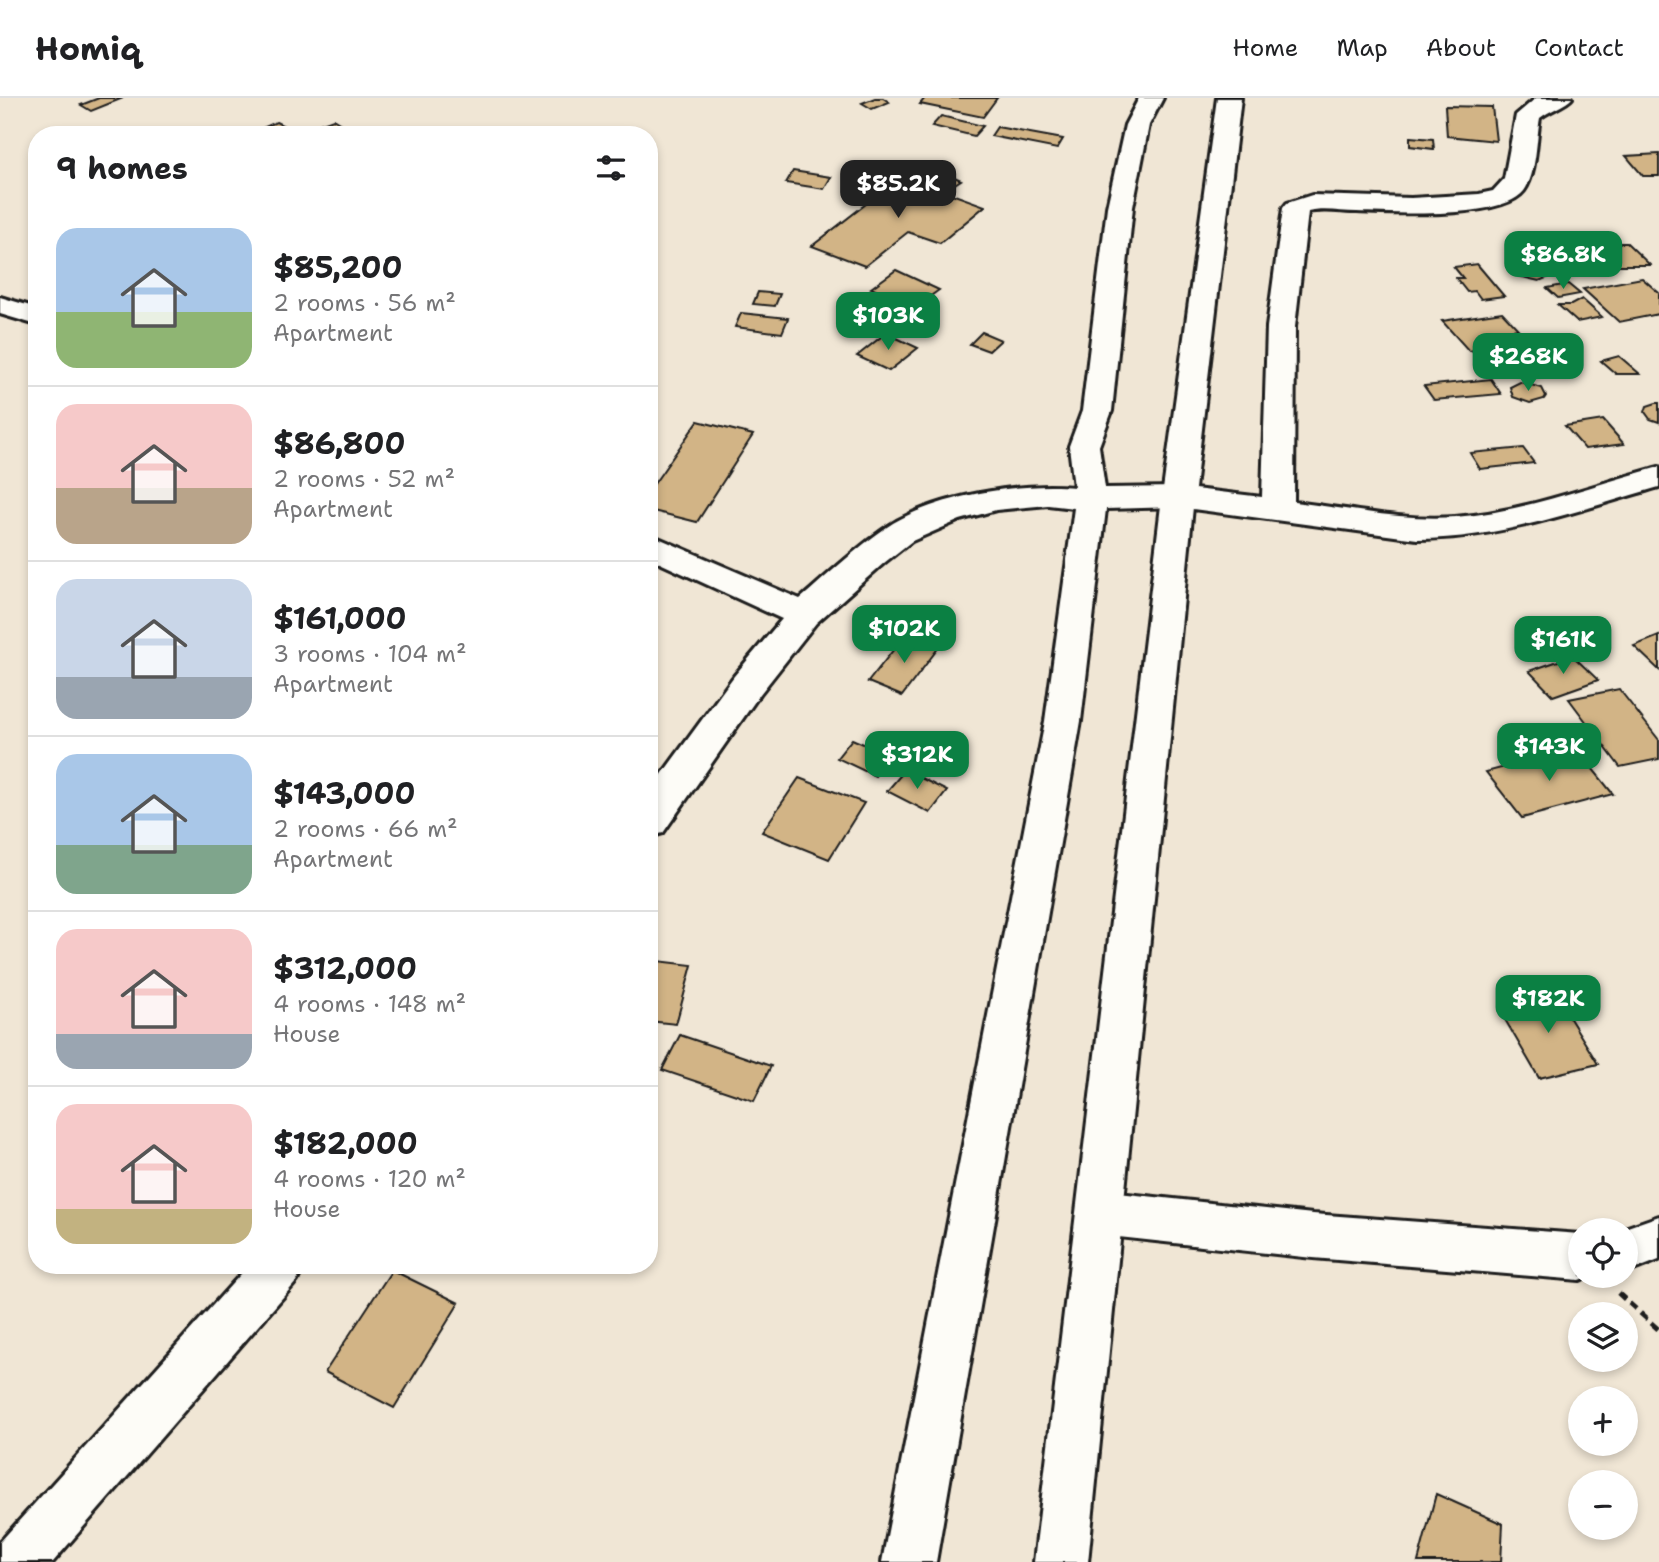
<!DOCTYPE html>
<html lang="en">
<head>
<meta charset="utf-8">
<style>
  body { margin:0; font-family:"Shantell Sans",sans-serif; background:#f6f6f6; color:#202124; height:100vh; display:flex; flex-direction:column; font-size:26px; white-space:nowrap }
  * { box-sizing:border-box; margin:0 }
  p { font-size:23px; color:#757577 }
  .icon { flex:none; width:38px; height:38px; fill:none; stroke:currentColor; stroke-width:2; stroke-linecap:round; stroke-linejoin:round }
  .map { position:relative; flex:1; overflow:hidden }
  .drawer { position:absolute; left:28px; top:28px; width:630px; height:1148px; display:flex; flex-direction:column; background:#fff; border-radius:28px; box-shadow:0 4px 10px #0003 }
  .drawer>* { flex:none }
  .tools { position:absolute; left:1568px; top:1120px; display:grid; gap:14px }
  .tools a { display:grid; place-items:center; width:70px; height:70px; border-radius:50%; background:#fff; box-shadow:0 4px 10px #0003; font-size:35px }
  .price { position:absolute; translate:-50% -60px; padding:0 16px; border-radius:14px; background:#0b8043; color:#fff; font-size:23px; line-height:46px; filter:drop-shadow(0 2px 4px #0008) }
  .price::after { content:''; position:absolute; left:50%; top:42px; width:21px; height:16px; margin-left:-10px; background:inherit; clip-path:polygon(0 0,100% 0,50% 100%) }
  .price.active { background:#222; color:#fff }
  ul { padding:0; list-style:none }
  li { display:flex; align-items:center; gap:21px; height:175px; padding:0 28px }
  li+li { border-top:2px solid #e0e0e0 }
  li span { display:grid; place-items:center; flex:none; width:196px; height:140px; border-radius:21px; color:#555 }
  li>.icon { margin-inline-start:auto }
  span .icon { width:84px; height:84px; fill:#fffc; stroke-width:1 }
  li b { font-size:30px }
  h2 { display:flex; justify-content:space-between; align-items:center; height:84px; padding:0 28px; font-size:30px }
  header { display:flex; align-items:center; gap:42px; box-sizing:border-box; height:98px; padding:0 35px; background:#fff; border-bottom:2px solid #e0e0e0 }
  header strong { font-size:33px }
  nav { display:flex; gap:38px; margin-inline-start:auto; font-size:24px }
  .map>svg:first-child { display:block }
  .building { fill:#d2b486; stroke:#1c1c1c; stroke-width:2 }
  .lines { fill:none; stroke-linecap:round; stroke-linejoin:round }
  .minor-casing { stroke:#1c1c1c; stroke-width:6 }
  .primary-casing { stroke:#1c1c1c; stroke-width:6 }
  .path { stroke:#1c1c1c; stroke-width:5; stroke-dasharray:9 6; stroke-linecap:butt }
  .minor { fill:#fdfcf7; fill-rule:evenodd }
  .primary { fill:#fdfcf7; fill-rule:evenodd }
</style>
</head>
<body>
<header>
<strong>Homiq</strong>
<nav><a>Home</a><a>Map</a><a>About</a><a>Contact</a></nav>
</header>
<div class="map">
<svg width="1659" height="1464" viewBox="0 0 1659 1464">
  <rect width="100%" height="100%" fill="#f0e6d5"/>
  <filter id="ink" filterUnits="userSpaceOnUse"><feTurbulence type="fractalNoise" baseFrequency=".0143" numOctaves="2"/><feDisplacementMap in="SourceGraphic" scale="14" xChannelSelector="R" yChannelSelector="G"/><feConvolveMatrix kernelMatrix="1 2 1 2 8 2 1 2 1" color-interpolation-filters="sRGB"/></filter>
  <g filter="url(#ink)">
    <g class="building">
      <polygon points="99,0 123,0 91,13 81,7"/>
      <polygon points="875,0 883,0 889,4 872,11 862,5"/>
      <polygon points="925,0 997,0 983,19 920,6"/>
      <polygon points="1445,8 1492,9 1496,43 1447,38"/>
      <polygon points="941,18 983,28 974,38 932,28"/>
      <polygon points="333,21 344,28 321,37 295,35"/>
      <polygon points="276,24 288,30 273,37 258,32"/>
      <polygon points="997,29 1063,41 1057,51 991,38"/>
      <polygon points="1410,39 1433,41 1434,51 1410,48"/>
      <polygon points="1659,56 1659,78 1643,78 1626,58"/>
      <polygon points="936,71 961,82 945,92 920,81"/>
      <polygon points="793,73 831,79 824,91 786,85"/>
      <polygon points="902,78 985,108 940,145 908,134 865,168 812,148"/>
      <polygon points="1594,145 1627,145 1650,167 1607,167"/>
      <polygon points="1526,159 1547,165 1554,173 1554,177 1539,183 1518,178 1509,167 1514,161"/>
      <polygon points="1477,166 1504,198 1481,201 1475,193 1467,194 1456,180 1463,180 1454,169"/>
      <polygon points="896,172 939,192 914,210 871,190"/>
      <polygon points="1642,180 1659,195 1659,216 1619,224 1583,191"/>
      <polygon points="1568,186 1580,196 1558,200 1547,190"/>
      <polygon points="758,194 780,196 775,208 753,206"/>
      <polygon points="1582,201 1602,219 1577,224 1558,207 1571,207"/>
      <polygon points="1502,214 1518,231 1498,234 1509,246 1469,253 1442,223"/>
      <polygon points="741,215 788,220 782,235 735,229"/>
      <polygon points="982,234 1001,242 989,253 970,246"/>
      <polygon points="886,235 918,250 889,273 857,258"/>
      <polygon points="1619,258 1640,276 1616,276 1601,263"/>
      <polygon points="1491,281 1501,296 1434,302 1424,288"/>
      <polygon points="1520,284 1542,290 1546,298 1544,301 1530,305 1513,299 1510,289"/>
      <polygon points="1656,305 1659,305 1659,324 1650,321 1645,314 1647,308"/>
      <polygon points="1603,322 1624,346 1585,351 1565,328"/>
      <polygon points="698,323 753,337 697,424 649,412 649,393"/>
      <polygon points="1523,350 1534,365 1480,371 1470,355"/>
      <polygon points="906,536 939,549 902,598 868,584"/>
      <polygon points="1659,538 1659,572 1634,548"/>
      <polygon points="1573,558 1598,582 1553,598 1529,573"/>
      <polygon points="1619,591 1659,642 1659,661 1620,669 1569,601"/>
      <polygon points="852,641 891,658 875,678 837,660"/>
      <polygon points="1576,650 1613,696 1522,720 1486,674"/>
      <polygon points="905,672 947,693 930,715 887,693"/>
      <polygon points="799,680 864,705 829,761 762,734"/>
      <polygon points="649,862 692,867 676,926 649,923"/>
      <polygon points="1550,888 1598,966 1539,980 1500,913"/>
      <polygon points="680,937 771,968 754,1003 662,972"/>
      <polygon points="392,1172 459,1205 394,1310 325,1274"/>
      <polygon points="1436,1396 1503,1426 1501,1464 1418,1464"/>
    </g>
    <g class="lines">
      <defs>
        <g id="minor">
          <path d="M 1139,0 L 1163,0 L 1149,27 L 1133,109 L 1112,313 L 1099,348 L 1105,390 L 1178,389 L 1262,399 L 1267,229 L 1283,110 L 1287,105 L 1312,97 L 1411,100 L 1479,96 L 1493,93 L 1504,81 L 1516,17 L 1536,0 L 1572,0 C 1567,7 1548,13 1540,20 C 1536,41 1537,75 1524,93 C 1502,122 1392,115 1357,114 C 1342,114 1323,110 1308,114 L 1295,229 L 1294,404 C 1347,410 1402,423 1455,419 C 1524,414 1592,387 1659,369 L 1659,389 C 1579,412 1501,441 1417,441 L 1178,409 L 1106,411 L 1081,623 L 936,1464 L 882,1464 L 1045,623 L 1074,410 L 1048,407 L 996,412 L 960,422 L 912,443 L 884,465 L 816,525 L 760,596 L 663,735 L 649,739 L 649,694 L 734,578 L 782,521 L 649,460 L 649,436 L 800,501 C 828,477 856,450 887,429 C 933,398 1019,384 1074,389 L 1069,348 L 1082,313 L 1107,109 L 1125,27 Z"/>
          <polygon points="0,199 37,210 37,227 0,216"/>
          <polygon points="1100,1093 1313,1116 1580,1136 1580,1178 1590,1178 1580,1182 1313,1160 1100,1137 1084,1130 1077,1115 1084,1100"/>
          <polygon points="1659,1118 1659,1162 1626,1175 1626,1132 1619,1132"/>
          <polygon points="249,1167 304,1167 297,1183 53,1464 0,1464 0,1444"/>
        </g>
        <polygon id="primary" points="1217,0 1241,0 1194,399 1088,1464 1034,1464 1162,399"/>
      </defs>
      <use href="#minor" class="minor-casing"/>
      <use href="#primary" class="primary-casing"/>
      <polyline class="path" points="1618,1195 1659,1232"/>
      <use href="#minor" class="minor"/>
      <use href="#primary" class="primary"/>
    </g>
  </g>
</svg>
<div class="tools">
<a><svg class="icon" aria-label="locate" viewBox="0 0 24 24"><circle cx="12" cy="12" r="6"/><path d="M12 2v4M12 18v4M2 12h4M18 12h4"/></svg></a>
<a><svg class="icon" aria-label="layers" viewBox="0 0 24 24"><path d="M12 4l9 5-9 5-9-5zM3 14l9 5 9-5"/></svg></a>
<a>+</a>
<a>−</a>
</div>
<b class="price active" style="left:898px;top:122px">$85.2K</b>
<b class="price" style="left:1563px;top:193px">$86.8K</b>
<b class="price" style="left:888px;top:254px">$103K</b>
<b class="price" style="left:1528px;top:295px">$268K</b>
<b class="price" style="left:904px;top:567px">$102K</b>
<b class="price" style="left:1563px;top:578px">$161K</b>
<b class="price" style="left:1549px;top:685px">$143K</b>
<b class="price" style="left:917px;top:693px">$312K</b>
<b class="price" style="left:1548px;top:937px">$182K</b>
<section class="drawer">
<h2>9 homes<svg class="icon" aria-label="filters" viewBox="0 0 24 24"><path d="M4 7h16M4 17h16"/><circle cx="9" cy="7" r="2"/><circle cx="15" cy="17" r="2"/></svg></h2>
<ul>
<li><span style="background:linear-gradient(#a9c7e8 60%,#8fb573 0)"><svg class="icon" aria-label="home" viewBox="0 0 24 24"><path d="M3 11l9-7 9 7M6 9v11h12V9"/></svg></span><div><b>$85,200</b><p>2 rooms · 56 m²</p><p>Apartment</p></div></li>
<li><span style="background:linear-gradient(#f6c9c9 60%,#b9a48a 0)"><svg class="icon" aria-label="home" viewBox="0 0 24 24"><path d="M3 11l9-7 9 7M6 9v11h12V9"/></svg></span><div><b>$86,800</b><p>2 rooms · 52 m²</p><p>Apartment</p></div></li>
<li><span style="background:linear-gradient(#c9d6e8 70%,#9aa5b1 0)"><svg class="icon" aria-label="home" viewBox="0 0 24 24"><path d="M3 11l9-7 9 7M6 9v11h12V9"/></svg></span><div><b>$161,000</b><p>3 rooms · 104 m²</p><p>Apartment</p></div></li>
<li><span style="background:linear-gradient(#a9c7e8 65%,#7fa58c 0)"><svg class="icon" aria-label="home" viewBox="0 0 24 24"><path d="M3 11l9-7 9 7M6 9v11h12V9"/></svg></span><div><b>$143,000</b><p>2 rooms · 66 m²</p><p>Apartment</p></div></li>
<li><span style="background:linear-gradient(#f6c9c9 75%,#9aa5b1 0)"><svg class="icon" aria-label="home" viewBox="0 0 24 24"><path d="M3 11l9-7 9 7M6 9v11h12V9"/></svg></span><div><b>$312,000</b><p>4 rooms · 148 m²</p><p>House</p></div></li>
<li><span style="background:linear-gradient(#f6c9c9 75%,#c2b280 0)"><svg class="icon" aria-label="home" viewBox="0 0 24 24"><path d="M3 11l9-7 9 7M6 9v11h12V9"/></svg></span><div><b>$182,000</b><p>4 rooms · 120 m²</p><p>House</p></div></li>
</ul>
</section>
</div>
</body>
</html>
